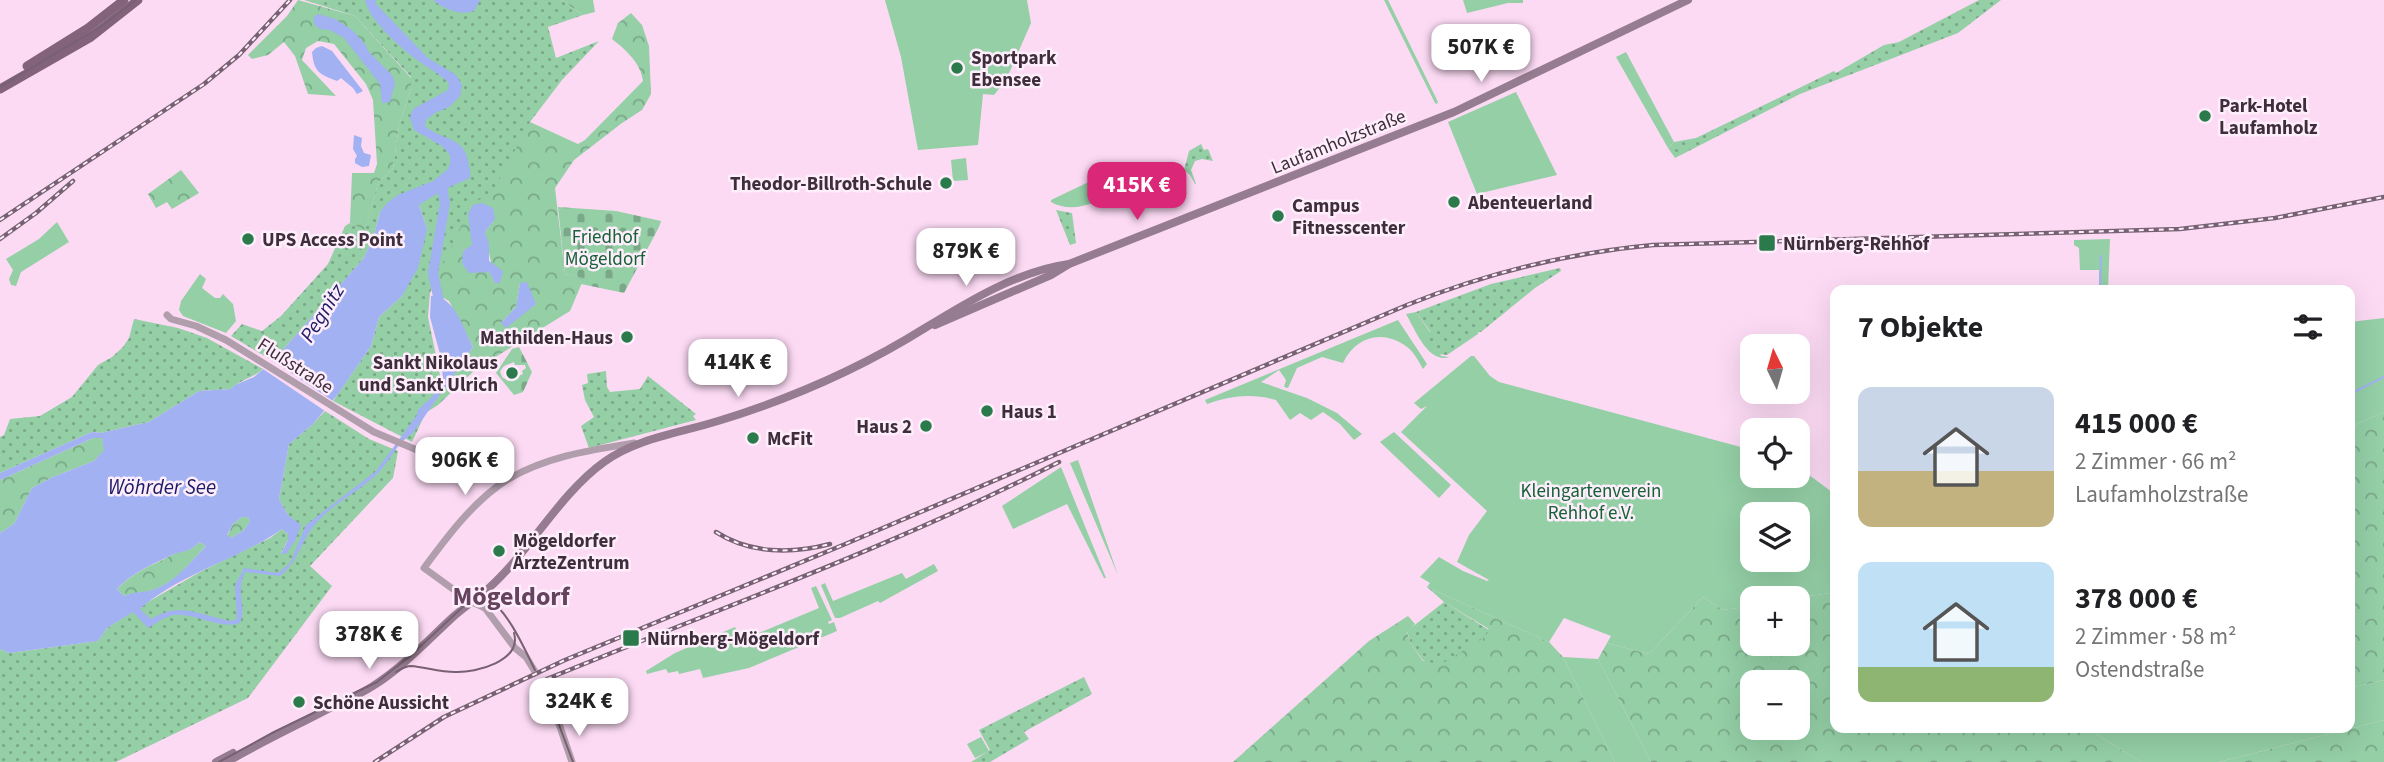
<!DOCTYPE html>
<html lang="de">
<head>
<meta charset="utf-8">
<style>
  body { margin:0; font-family:"Source Sans 3",sans-serif; background:#f2f2f2; color:#202124; height:100vh; display:flex; flex-direction:column; font-size:26px; white-space:nowrap }
  * { box-sizing:border-box; margin:0 }
  p { font-size:23px; color:#757577 }
  .icon { flex:none; width:38px; height:38px; fill:none; stroke:currentColor; stroke-width:2; stroke-linecap:round; stroke-linejoin:round }
  .map { position:relative; flex:1; overflow:hidden }
  .details { position:absolute; left:1830px; top:285px; width:525px; height:448px; display:flex; flex-direction:column; background:#fff; border-radius:14px; box-shadow:0 7px 28px #0002 }
  .details>* { flex:none }
  .needle { width:46px; rotate:355deg }
  .controls { position:absolute; left:1740px; top:334px; display:grid; gap:14px }
  .controls a { display:grid; place-items:center; width:70px; height:70px; border-radius:14px; background:#fff; box-shadow:0 7px 28px #0002; font-size:35px }
  .price { position:absolute; translate:-50% -60px; padding:0 16px; border-radius:14px; background:#fff; color:#222; font-size:23px; line-height:46px; filter:drop-shadow(0 2px 4px #0008) }
  .price::after { content:''; position:absolute; left:50%; top:42px; width:21px; height:16px; margin-left:-10px; background:inherit; clip-path:polygon(0 0,100% 0,50% 100%) }
  .price.selected { background:#db2777; color:#fff }
  ul { padding:0; list-style:none }
  li { display:flex; align-items:center; gap:21px; height:175px; padding:0 28px }
  li span { display:grid; place-items:center; flex:none; width:196px; height:140px; border-radius:14px; color:#555 }
  li>.icon { margin-inline-start:auto }
  span .icon { width:84px; height:84px; fill:#fffc; stroke-width:1 }
  li b { font-size:30px }
  h2 { display:flex; justify-content:space-between; align-items:center; height:84px; padding:0 28px; font-size:30px }
  .map>svg:first-child { display:block }
  .green { fill:#94cfa6; fill-rule:evenodd }
  .forest { fill:url(#forest-crowns); fill-rule:evenodd }
  .cemetery { fill:url(#cemetery-stones); fill-rule:evenodd }
  .park { fill:url(#park-dots) }
  .water { fill:#a1b1f2; fill-rule:evenodd }
  .pier { fill:#fcdaf4 }
  .lines { fill:none; stroke-linecap:round; stroke-linejoin:round }
  .stream { stroke:#a1b1f2; stroke-width:2 }
  .river { stroke:#a1b1f2; stroke-width:10 }
  .tertiary-tunnel { stroke:#d6b7cf; stroke-width:7; stroke-dasharray:7 3.5; stroke-linecap:butt }
  .tertiary { stroke:#b19eac; stroke-width:7 }
  .secondary { stroke:#967c90; stroke-width:8 }
  .primary { stroke:#83637c; stroke-width:9 }
  .tram { stroke:#776172; stroke-width:2 }
  .rail-casing { stroke:#776172; stroke-width:4.5 }
  .rail { stroke:#feedfa; stroke-width:2; stroke-dasharray:5; stroke-linecap:butt }
  .poi-dot { fill:#2b7a4b; stroke:#feedfa; stroke-width:2.5 }
  .labels { text-anchor:middle; stroke-width:5; stroke-linejoin:round; paint-order:stroke }
  .poi-label { font-size:19px; font-weight:bold; fill:#3e2d3a; stroke:#feedfa; text-anchor:start }
  .street-label { font-size:19px; fill:#3e2d3a; stroke:#feedfa }
  .park-label { font-size:19px; fill:#166237; stroke:#feedfa }
  .water-label { font-size:21px; font-style:italic; fill:#1a1c65; stroke:#feedfa }
  .district-label { font-size:26px; font-weight:bold; fill:#65425e; stroke:#feedfa }
</style>
</head>
<body>
<div class="map">
<svg width="2384" height="762" viewBox="0 0 2384 762">
  <defs>
    <pattern id="forest-crowns" width="20" height="18" patternUnits="userSpaceOnUse" patternTransform="scale(1.75)"><rect width="20" height="18" fill="#94cfa6"/><path d="M2 6a3 3 0 1 1 6 0M12 15a3 3 0 1 1 6 0" fill="none" stroke="#7aa888"/></pattern>
    <pattern id="cemetery-stones" width="16" height="16" patternUnits="userSpaceOnUse" patternTransform="scale(1.75)"><rect width="16" height="16" fill="#94cfa6"/><path d="M2 7V4a2 2 0 0 1 4 0v3zM10 15v-3a2 2 0 0 1 4 0v3z" fill="#7aa888"/></pattern>
    <pattern id="park-dots" width="8" height="8" patternUnits="userSpaceOnUse" patternTransform="scale(1.75)"><rect width="8" height="8" fill="#94cfa6"/><path d="M2 2h.1M6 6h.1" fill="none" stroke="#7aa888" stroke-width="1.8" stroke-linecap="round"/></pattern>
  </defs>
  <rect width="100%" height="100%" fill="#fcdaf4"/>
  <g class="green">
    <polygon points="885,0 1027,0 1031,23 1006,80 994,95 983,94 978,145 918,150 901,57"/>
    <polygon points="1384,0 1388,0 1438,102 1437,104 1435,103"/>
    <polygon points="1463,0 1523,0 1523,3 1508,3 1467,13"/>
    <polygon points="1626,52 1674,142 1668,148 1616,57"/>
    <polygon points="1516,92 1557,175 1477,194 1448,122"/>
    <polygon points="966,158 968,180 953,181 951,160"/>
    <path d="M 1158,167 L 1161,175 C 1148,179 1131,185 1119,177 L 1123,173 L 1145,172 Z"/>
    <path d="M 1097,178 L 1117,181 L 1122,188 L 1119,193 C 1096,201 1074,215 1051,202 L 1051,200 Z"/>
    <polygon points="57,222 69,242 21,272 16,286 11,285 9,279 13,270 6,259 39,239"/>
    <polygon points="2110,239 2108,290 2099,290 2099,270 2080,270 2079,248 2074,245 2074,240"/>
    <polygon points="200,274 206,279 202,288 215,298 220,298 223,294 233,304 236,321 226,333 183,316 179,310 181,301"/>
    <path d="M 1416,312 L 1430,332 L 1441,356 L 1449,357 C 1428,364 1415,329 1406,314 Z"/>
    <polygon points="2384,318 2384,412 2350,427 2350,322"/>
    <path d="M 1398,320 L 1427,364 L 1423,369 C 1419,362 1414,352 1407,347 C 1383,329 1356,336 1343,363 L 1322,357 L 1297,368 L 1288,388 L 1284,387 L 1286,380 L 1279,370 L 1261,382 L 1307,398 L 1337,413 L 1362,434 L 1354,440 L 1340,424 L 1323,412 L 1311,420 L 1300,413 L 1290,420 L 1276,400 C 1251,393 1231,396 1207,404 L 1205,400 Z"/>
    <path d="M 1471,356 L 1474,356 L 1490,376 L 1499,382 L 1752,450 L 1752,476 L 1797,476 L 1797,466 L 1836,495 L 1836,592 L 1797,598 L 1752,598 L 1752,606 L 1723,610 L 1703,597 L 1649,654 L 1607,643 L 1611,636 L 1564,618 L 1549,642 L 1427,587 L 1430,583 L 1420,577 L 1439,557 L 1463,571 L 1487,581 L 1489,580 L 1457,562 L 1469,535 L 1487,511 L 1401,432 L 1427,406 L 1421,409 L 1414,403 ZM 1752,514 L 1797,514 L 1797,560 L 1752,560 Z"/>
    <polygon points="1394,432 1451,485 1439,498 1380,442"/>
    <polygon points="1078,460 1118,575 1070,463"/>
    <polygon points="1061,467 1106,578 1104,578 1067,504 1013,529 1002,506"/>
    <polygon points="934,564 938,571 880,603 878,601 840,618 835,618 821,585 825,583 833,601 902,573 906,579"/>
    <polygon points="816,586 832,620 828,622 829,624 834,622 837,631 749,668 703,678 700,669 679,674 678,671 668,673 666,669 647,674 646,671 675,653 735,627 742,640 819,608 811,588"/>
    <polygon points="1563,657 1598,659 1651,762 1615,762"/>
    <polygon points="2384,680 2384,720 2219,762 2141,762 2086,728 2350,728 2350,688"/>
    <polygon points="981,737 989,751 975,758 967,744"/>
  </g>
  <g class="forest">
    <polygon points="298,0 355,16 411,78 411,88 399,125 393,168 378,183 365,231 350,223 352,173 374,173 377,164 373,100 366,84 334,44 318,41 306,48 302,60 336,96 308,94 295,56 284,42 268,55 252,59 248,55 287,16"/>
    <polygon points="561,0 593,0 595,12 583,15"/>
    <path d="M 631,13 L 642,25 L 649,46 L 651,94 L 642,110 L 622,123 L 574,160 L 555,188 L 565,274 L 584,278 L 570,311 L 476,369 L 438,405 L 427,412 L 473,347 L 449,301 L 438,295 L 436,274 L 455,184 L 530,122 L 578,144 L 585,140 L 643,81 C 641,63 625,49 612,39 L 618,23 ZM 495,219 L 485,232 L 495,283 L 489,271 L 463,251 L 472,246 ZM 520,283 L 536,304 L 501,323 L 516,307 Z"/>
    <polygon points="181,170 199,193 172,209 167,202 156,208 148,194"/>
    <polygon points="2384,412 2384,680 2350,688 2350,427"/>
    <polygon points="93,438 102,438 105,450 94,461 53,477 32,488 14,524 0,533 0,480"/>
    <polygon points="242,517 248,517 250,521 244,530 231,538 227,536 233,524"/>
    <path d="M 199,542 L 206,546 C 191,561 177,581 156,589 C 146,593 135,592 124,596 L 117,589 C 132,573 150,566 170,556 C 183,548 187,555 199,542 Z"/>
    <polygon points="1427,587 1549,642 1563,657 1615,762 1233,762 1369,641 1408,616 1415,624 1407,632 1411,644 1423,661 1489,629 1444,602"/>
    <path d="M 1829,593 L 1836,599 L 1836,728 L 2086,728 L 2141,762 L 1651,762 L 1598,659 L 1607,643 L 1649,654 L 1703,597 L 1723,610 L 1752,606 L 1752,644 L 1797,644 L 1797,598 ZM 1752,682 L 1797,682 L 1797,728 L 1752,728 Z"/>
    <polygon points="2384,720 2384,762 2219,762"/>
  </g>
  <g class="cemetery">
    <polygon points="558,207 616,211 661,221 659,227 624,293 581,284 583,278 565,274"/>
    <path d="M 519,347 L 532,372 L 523,392 L 514,395 L 496,373 L 512,349 ZM 514,362 L 515,365 L 525,365 L 526,368 L 522,371 L 523,374 L 508,381 L 502,377 L 500,371 L 504,366 Z"/>
  </g>
  <g class="park">
    <polygon points="304,0 561,0 583,15 548,27 556,58 599,41 562,80 530,122 492,193 471,204 430,293 428,317 441,380 412,442 333,401 371,346 379,317 402,296 427,229 414,190 380,212 374,235 364,258 273,361 231,336 242,324 262,331 281,316 328,264 345,226 350,223 365,230 378,183 393,168 399,125 411,88 411,77 355,16"/>
    <polygon points="1979,0 2001,0 1958,33 1800,94 1675,158 1668,148 1674,142 1696,138 1834,71 1836,73 1884,45 1899,42"/>
    <polygon points="1201,144 1204,150 1208,149 1213,161 1202,159 1195,161 1191,170 1196,184 1195,184 1190,175 1184,170 1189,151"/>
    <polygon points="1056,210 1072,213 1076,243 1070,245"/>
    <polygon points="1560,268 1561,271 1535,288 1481,332 1478,332 1478,334 1447,355 1436,354 1427,339 1430,331 1416,312 1491,284"/>
    <path d="M 134,319 L 178,328 L 207,338 L 263,369 C 253,378 240,380 231,389 L 199,391 L 149,422 L 101,433 L 92,432 L 0,473 L 0,437 L 4,435 L 10,419 L 40,416 L 72,397 L 98,365 L 112,357 L 123,347 L 129,338 Z"/>
    <polygon points="606,371 607,387 610,392 640,389 648,376 696,414 693,416 696,420 589,448 581,426 594,417 585,400 582,385 588,383 587,374"/>
    <polygon points="325,411 369,439 398,451 393,478 310,566 332,586 248,698 116,762 0,762 0,649 9,653 98,641 107,628 153,599 200,572 270,538 282,529 288,534 288,540 281,553 295,541 288,515 279,499 289,444 313,424"/>
    <polygon points="1444,602 1489,630 1485,637 1440,665 1423,660 1411,644 1407,631"/>
    <polygon points="1084,677 1092,694 1024,732 1029,739 990,762 971,762 990,750 979,730"/>
  </g>
  <g class="water">
    <path d="M 365,0 L 376,0 L 376,4 L 428,58 L 456,75 L 462,85 L 460,96 L 449,107 L 435,113 L 426,120 L 425,126 C 440,140 464,136 468,161 C 469,168 471,171 470,178 C 452,185 435,194 419,205 L 427,229 L 418,268 L 402,296 L 379,317 L 371,346 L 338,394 L 313,424 L 289,444 L 279,499 L 288,515 L 301,525 L 295,541 L 286,554 L 281,554 L 288,540 L 288,534 L 282,529 C 238,560 181,573 140,609 L 151,619 C 179,601 201,615 230,621 L 237,619 L 235,585 L 244,568 L 278,573 L 290,563 L 306,525 L 376,471 L 417,415 L 418,410 L 432,397 L 443,379 L 441,358 L 430,317 L 431,296 C 454,294 464,330 473,347 L 413,433 C 397,443 392,457 381,470 C 360,493 327,505 310,531 C 299,548 296,564 280,576 L 245,572 C 235,593 247,606 240,623 C 217,631 189,608 167,617 C 161,619 154,625 148,628 L 133,612 L 107,628 L 98,641 L 9,653 L 0,649 L 0,533 L 14,524 L 32,488 L 53,477 L 94,461 L 104,450 L 102,438 L 93,438 L 0,480 L 0,473 L 92,432 L 101,433 L 149,422 L 199,391 L 231,389 L 235,385 L 254,377 L 273,361 L 364,258 L 374,235 L 380,212 L 387,203 L 398,195 L 433,181 L 447,170 L 450,164 L 450,155 L 442,146 L 414,130 L 410,118 L 413,109 L 448,90 L 449,83 C 441,75 432,70 423,64 C 405,52 369,21 365,0 ZM 242,517 L 248,517 L 250,521 L 244,530 L 231,538 L 227,535 L 233,524 ZM 199,542 L 206,546 C 191,561 178,579 158,588 C 147,593 135,591 124,596 L 117,589 C 132,573 150,565 170,556 C 183,549 187,555 199,542 Z"/>
    <path d="M 433,0 L 480,0 L 474,11 C 460,16 444,9 433,0 Z"/>
    <polygon points="318,14 335,19 352,30 365,44 369,52 392,75 395,83 390,102 382,103 380,84 344,38 330,30 320,29 315,25 313,18"/>
    <path d="M 322,46 L 332,51 L 363,91 L 357,94 L 353,88 L 341,78 L 337,81 C 319,74 314,72 312,52 L 316,48 Z"/>
    <polygon points="354,135 362,138 361,146 364,153 371,155 369,166 362,167 355,163 355,159 357,156 353,149"/>
    <polygon points="482,203 493,208 495,219 485,232 489,244 489,261 503,271 500,283 495,283 489,272 469,273 462,263 463,251 472,245 468,214 473,205"/>
    <polygon points="527,282 536,304 506,328 501,323 516,307 520,283"/>
  </g>
  <polygon class="pier" points="273,361 333,401 325,411 263,369"/>
  <g class="lines">
    <g class="stream">
      <polyline points="2100,290 2101,256"/>
      <polyline points="2350,394 2384,377"/>
    </g>
    <polyline class="river" points="440,306 433,273 445,203 442,186"/>
    <polyline class="tertiary-tunnel" points="534,670 542,686"/>
    <g class="tertiary">
      <polyline points="167,315 171,319 196,326 226,340 374,432 484,478 506,480"/>
      <path d="M 534,670 L 526,657 L 515,648 L 485,608 L 468,600 L 424,568 C 447,537 472,503 505,481 C 544,457 590,450 634,443"/>
      <polyline points="542,686 559,724 572,762"/>
    </g>
    <g class="secondary">
      <polyline points="935,325 1051,275 1069,264 1454,112 1688,0"/>
      <polyline points="216,762 233,753"/>
      <path d="M 227,762 C 261,742 296,726 330,708 C 344,701 359,695 373,686 C 403,667 427,641 453,617 C 462,609 472,602 482,594 C 527,557 557,496 604,462 C 637,438 680,433 718,421 C 790,399 861,368 925,328 C 969,301 1018,271 1069,264"/>
    </g>
    <g class="primary">
      <polyline points="27,66 88,28 124,0"/>
      <polyline points="0,89 91,37 138,0"/>
    </g>
    <g class="tram">
      <polyline points="0,87 103,25 136,0"/>
      <path d="M 396,672 C 401,669 405,666 411,666 C 425,667 439,672 455,672 C 476,673 522,661 514,633"/>
      <polyline points="544,685 573,762"/>
      <path d="M 219,762 L 274,732 L 377,682 L 409,657 L 467,603 C 474,599 481,597 488,600 C 507,608 526,652 535,670"/>
    </g>
    <defs>
      <g id="rail">
        <polyline points="0,220 204,84 239,55 290,0"/>
        <polyline points="0,239 36,213 73,181"/>
        <path d="M 716,532 C 750,554 792,554 830,544"/>
        <path d="M 547,679 C 718,609 894,546 1059,462"/>
        <path d="M 375,762 L 444,717 L 565,660 L 843,545 L 1407,305 C 1487,273 1567,253 1653,245 L 2180,229 L 2275,218 L 2384,197"/>
      </g>
    </defs>
    <use href="#rail" class="rail-casing"/>
    <use href="#rail" class="rail"/>
  </g>
  <g class="poi-dot">
    <circle cx="957" cy="68" r="7"/>
    <circle cx="2205" cy="116" r="7"/>
    <circle cx="946" cy="183" r="7"/>
    <circle cx="1454" cy="202" r="7"/>
    <circle cx="1278" cy="216" r="7"/>
    <circle cx="248" cy="239" r="7"/>
    <rect x="1758" y="234" width="18" height="18" rx="3.5"/>
    <circle cx="627" cy="337" r="7"/>
    <circle cx="512" cy="373" r="7"/>
    <circle cx="987" cy="411" r="7"/>
    <circle cx="926" cy="426" r="7"/>
    <circle cx="753" cy="438" r="7"/>
    <circle cx="499" cy="551" r="7"/>
    <rect x="622" y="629" width="18" height="18" rx="3.5"/>
    <circle cx="299" cy="702" r="7"/>
  </g>
  <g class="labels">
    <g class="poi-label">
      <text x="971" y="64">Sportpark<tspan x="971" dy="22">Ebensee</tspan></text>
      <text x="2219" y="112">Park-Hotel<tspan x="2219" dy="22">Laufamholz</tspan></text>
      <text x="932" y="190" text-anchor="end">Theodor-Billroth-Schule</text>
      <text x="1468" y="209">Abenteuerland</text>
      <text x="1292" y="212">Campus<tspan x="1292" dy="22">Fitnesscenter</tspan></text>
      <text x="262" y="246">UPS Access Point</text>
      <text x="1783" y="250">Nürnberg-Rehhof</text>
      <text x="613" y="344" text-anchor="end">Mathilden-Haus</text>
      <text x="498" y="369" text-anchor="end">Sankt Nikolaus<tspan x="498" dy="22">und Sankt Ulrich</tspan></text>
      <text x="1001" y="418">Haus 1</text>
      <text x="912" y="433" text-anchor="end">Haus 2</text>
      <text x="767" y="445">McFit</text>
      <text x="513" y="547">Mögeldorfer<tspan x="513" dy="22">ÄrzteZentrum</tspan></text>
      <text x="647" y="645">Nürnberg-Mögeldorf</text>
      <text x="313" y="709">Schöne Aussicht</text>
    </g>
    <g class="street-label">
      <text transform="translate(1338 141) rotate(-22)" y="7">Laufamholzstraße</text>
      <text transform="translate(296 365) rotate(33)" y="7">Flußstraße</text>
    </g>
    <g class="park-label">
      <text x="605" y="243">Friedhof<tspan x="605" dy="22">Mögeldorf</tspan></text>
      <text x="1591" y="497">Kleingartenverein<tspan x="1591" dy="22">Rehhof e.V.</tspan></text>
    </g>
    <g class="water-label">
      <text transform="translate(322 313) rotate(-58)" y="7">Pegnitz</text>
      <text x="162" y="494">Wöhrder See</text>
    </g>
    <g class="district-label">
      <text x="511" y="605">Mögeldorf</text>
    </g>
  </g>
</svg>
<div class="controls">
<a><svg class="needle" viewBox="-14 -14 28 28"><path d="M0-13l5 13h-10z" fill="#e53935"/><path d="M0 13l5-13h-10z" fill="#757577"/></svg></a>
<a><svg class="icon" aria-label="locate" viewBox="0 0 24 24"><circle cx="12" cy="12" r="6"/><path d="M12 2v4M12 18v4M2 12h4M18 12h4"/></svg></a>
<a><svg class="icon" aria-label="layers" viewBox="0 0 24 24"><path d="M12 4l9 5-9 5-9-5zM3 14l9 5 9-5"/></svg></a>
<a>+</a>
<a>−</a>
</div>
<b class="price" style="left:1481px;top:84px">507K €</b>
<b class="price selected" style="left:1137px;top:222px">415K €</b>
<b class="price" style="left:966px;top:288px">879K €</b>
<b class="price" style="left:738px;top:399px">414K €</b>
<b class="price" style="left:465px;top:497px">906K €</b>
<b class="price" style="left:369px;top:671px">378K €</b>
<b class="price" style="left:579px;top:738px">324K €</b>
<section class="details">
<h2>7 Objekte<svg class="icon" aria-label="filters" viewBox="0 0 24 24"><path d="M4 7h16M4 17h16"/><circle cx="9" cy="7" r="2"/><circle cx="15" cy="17" r="2"/></svg></h2>
<ul>
<li><span style="background:linear-gradient(#c9d6e8 60%,#c2b280 0)"><svg class="icon" aria-label="home" viewBox="0 0 24 24"><path d="M3 11l9-7 9 7M6 9v11h12V9"/></svg></span><div><b>415 000 €</b><p>2 Zimmer · 66 m²</p><p>Laufamholzstraße</p></div></li>
<li><span style="background:linear-gradient(#bfe0f5 75%,#8fb573 0)"><svg class="icon" aria-label="home" viewBox="0 0 24 24"><path d="M3 11l9-7 9 7M6 9v11h12V9"/></svg></span><div><b>378 000 €</b><p>2 Zimmer · 58 m²</p><p>Ostendstraße</p></div></li>
</ul>
</section>
</div>
</body>
</html>
